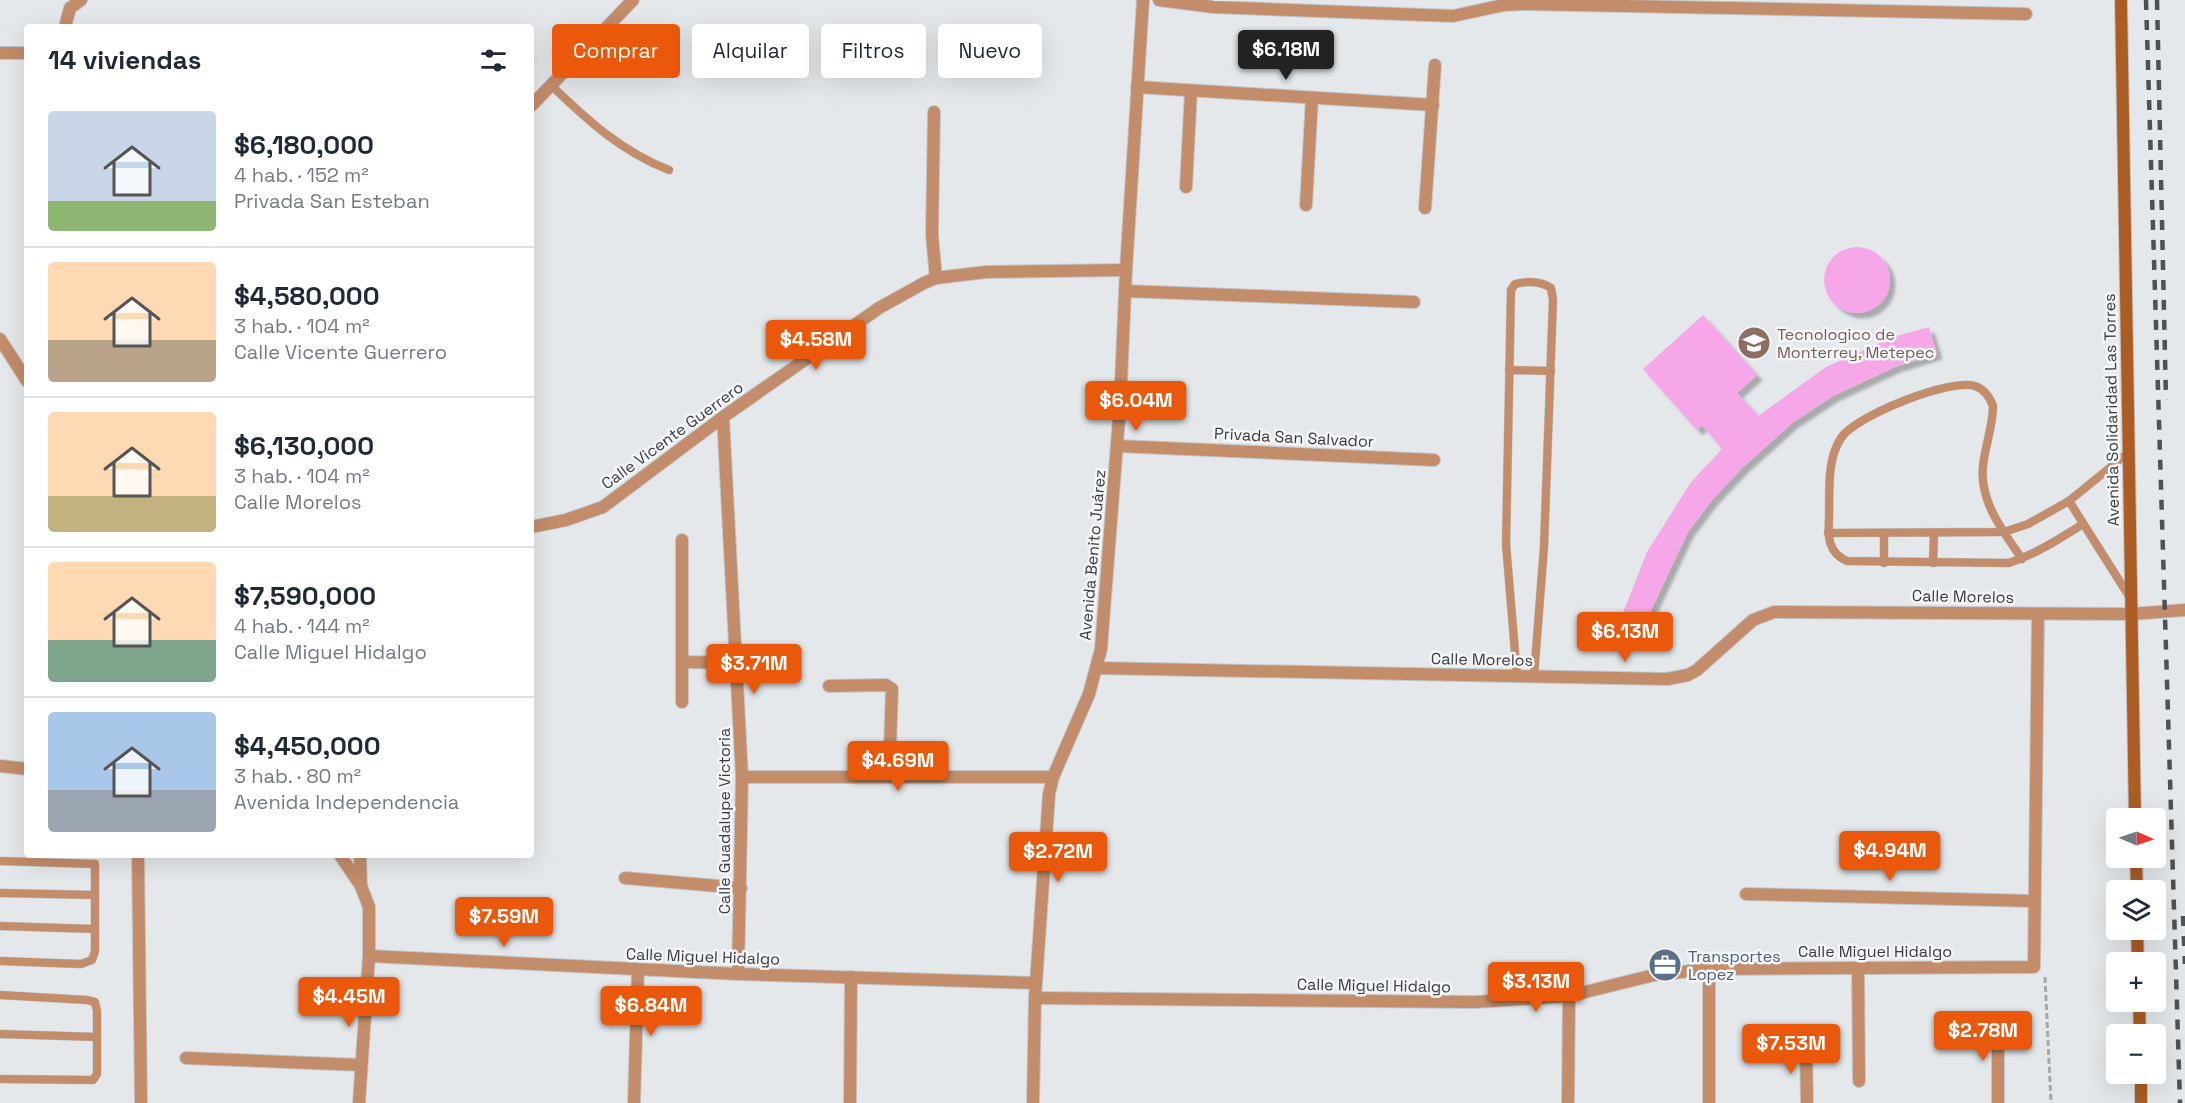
<!DOCTYPE html>
<html lang="es">
<head>
<meta charset="utf-8">
<style>
  body { margin:0; font-family:"Space Grotesk",sans-serif; background:#f2f2f3; color:#1f2937; height:100vh; display:flex; flex-direction:column; font-size:22px; white-space:nowrap }
  * { box-sizing:border-box; margin:0 }
  p { font-size:20px; color:#747a83 }
  .icon { flex:none; width:33px; height:33px; fill:none; stroke:currentColor; stroke-width:2; stroke-linecap:round; stroke-linejoin:round }
  .map { position:relative; flex:1; overflow:hidden }
  .drawer { position:absolute; left:24px; top:24px; width:510px; height:834px; display:flex; flex-direction:column; background:#fff; border-radius:6px; box-shadow:0 6px 24px #0002 }
  .drawer>* { flex:none }
  .top-card { position:absolute; left:552px; top:24px; width:570px; height:54px; display:flex; gap:12px }
  .needle { width:39px; rotate:92deg }
  .tools { position:absolute; left:2106px; top:808px; display:grid; gap:12px }
  .tools a { display:grid; place-items:center; width:60px; height:60px; border-radius:6px; background:#fff; box-shadow:0 6px 24px #0002; font-size:30px }
  .price { position:absolute; translate:-50% -51px; padding:0 14px; border-radius:6px; background:#ea580c; color:#fff; font-size:20px; line-height:39px; filter:drop-shadow(0 2px 3px #0008) }
  .price::after { content:''; position:absolute; left:50%; top:36px; width:18px; height:14px; margin-left:-9px; background:inherit; clip-path:polygon(0 0,100% 0,50% 100%) }
  .price.active { background:#222; color:#fff }
  ul { padding:0; list-style:none }
  li { display:flex; align-items:center; gap:18px; height:150px; padding:0 24px }
  li+li { border-top:2px solid #e0e1e3 }
  li span { display:grid; place-items:center; flex:none; width:168px; height:120px; border-radius:6px; color:#555 }
  li>.icon { margin-inline-start:auto }
  span .icon { width:72px; height:72px; fill:#fffc; stroke-width:1 }
  li b { font-size:26px }
  h2 { display:flex; justify-content:space-between; align-items:center; height:72px; padding:0 24px; font-size:26px }
  .tag { padding:0 21px; border-radius:6px; background:#fff; box-shadow:0 6px 24px #0002; font-size:21px; line-height:54px }
  .tag.active { background:#ea580c; color:#fff }
  .map>svg:first-child { display:block }
  .building { fill:#f6a7e8; filter:url(#shadow) }
  .lines { fill:none; stroke-linecap:round; stroke-linejoin:round }
  .service-casing { stroke:#c3c6c8; stroke-width:9 }
  .minor-casing { stroke:#c3c6c8; stroke-width:14 }
  .tertiary-casing { stroke:#c3c6c8; stroke-width:14 }
  .secondary-casing { stroke:#c3c6c8; stroke-width:14 }
  .path { stroke:#a5a7aa; stroke-width:3; stroke-dasharray:6 3; stroke-linecap:butt }
  .service { stroke:#c38c6a; stroke-width:8 }
  .minor { stroke:#c38c6a; stroke-width:12 }
  .tertiary { stroke:#c38c6a; stroke-width:12 }
  .secondary { stroke:#ac5d23; stroke-width:12 }
  .rail { stroke:#505152; stroke-width:4.5; stroke-dasharray:10 10; stroke-linecap:butt }
  .labels { text-anchor:middle; stroke-width:5; stroke-linejoin:round; paint-order:stroke }
  .education-label { font-size:16px; fill:#785e54; stroke:#f3f5f9; text-anchor:start }
  .street-label { font-size:16px; fill:#3b3c3d; stroke:#f3f5f9 }
  .service-label { font-size:16px; fill:#4e5e75; stroke:#f3f5f9; text-anchor:start }
</style>
</head>
<body>
<div class="map">
<svg width="2185" height="1103" viewBox="0 0 2185 1103">
  <defs>
    <filter id="shadow"><feDropShadow dx="5.5" dy="5.5" stdDeviation="1.5" flood-color="#0004"/></filter>
  </defs>
  <rect width="100%" height="100%" fill="#e5e8eb"/>
  <g class="building">
    <circle cx="1857" cy="280" r="33"/>
    <polygon points="1703,315 1757,375 1737,393 1758,416 1826,367 1893,337 1929,327 1937,354 1895,367 1833,396 1792,423 1742,468 1712,500 1688,532 1642,629 1619,623 1647,552 1691,482 1722,449 1702,425 1697,430 1643,369"/>
  </g>
  <g class="lines">
    <defs>
      <g id="service">
        <path d="M 551,85 C 587,120 622,152 669,170"/>
        <polyline points="1509,370 1551,371"/>
        <polyline points="2128,453 2069,501 2129,596"/>
        <polyline points="1828,533 2004,532 2028,524 2069,501"/>
        <path d="M 2022,559 C 2003,531 1979,501 1983,466 C 1985,446 1993,426 1993,406 C 1990,398 1984,389 1975,386 C 1950,378 1855,416 1841,438 C 1826,461 1830,493 1829,519 C 1828,537 1828,553 1847,561 L 2009,563 C 2036,554 2059,539 2083,524"/>
        <polyline points="1884,563 1884,533"/>
        <polyline points="1933,563 1934,533"/>
        <path d="M 1517,676 L 1506,544 L 1511,290 L 1515,284 C 1526,281 1541,281 1551,288 L 1553,300 L 1544,547 L 1534,676"/>
        <polyline points="0,861 95,864 95,951 92,960 81,964 0,961"/>
        <polyline points="0,893 95,895"/>
        <polyline points="0,926 95,929"/>
        <polyline points="0,995 87,1000 95,1002 97,1011 97,1074 93,1080 0,1079"/>
        <polyline points="0,1034 97,1037"/>
      </g>
      <g id="minor">
        <polyline points="1159,0 1213,7 1453,16 1504,5 1524,4 2026,14"/>
        <polyline points="65,27 70,8 81,0"/>
        <polyline points="0,53 27,53"/>
        <polyline points="1137,87 1433,105"/>
        <polyline points="531,106 633,0"/>
        <polyline points="934,112 932,235 936,278"/>
        <polyline points="1186,187 1191,91"/>
        <polyline points="1306,205 1312,98"/>
        <polyline points="1425,208 1435,65"/>
        <polyline points="1125,291 1414,302"/>
        <polyline points="723,417 742,777 738,974"/>
        <polyline points="1117,446 1434,460"/>
        <polyline points="531,527 566,520 603,507 723,417 879,308 924,283 936,278 986,272 1126,270"/>
        <polyline points="682,662 737,663"/>
        <polyline points="1097,668 1667,679 1688,675 1697,670 1753,620 1774,612 2131,614 2185,610"/>
        <polyline points="829,686 886,685 892,689 889,777"/>
        <polyline points="682,702 682,540"/>
        <polyline points="0,766 27,769"/>
        <polyline points="742,777 1053,777"/>
        <polyline points="138,855 141,1103"/>
        <polyline points="360,855 361,886"/>
        <polyline points="625,878 741,888"/>
        <polyline points="1746,894 2034,901"/>
        <polyline points="369,956 738,974 1036,983"/>
        <polyline points="1858,968 1859,1081"/>
        <polyline points="1709,969 1709,1103"/>
        <polyline points="1035,998 1475,1002 1569,996 1654,975 1709,969 2034,967 2038,614"/>
        <polyline points="1998,1021 1998,1103"/>
        <polyline points="1806,1046 1807,1103"/>
        <polyline points="186,1058 361,1065"/>
        <polyline points="634,1103 638,970"/>
        <polyline points="850,1103 851,977"/>
        <polyline points="1033,1103 1035,998 1049,794 1053,777 1089,694 1101,649 1120,405 1126,270 1143,0"/>
        <polyline points="1568,1103 1569,996"/>
      </g>
      <g id="tertiary">
        <polyline points="0,339 27,381"/>
        <polyline points="340,855 361,886 369,907 369,956 359,1103"/>
      </g>
      <g id="secondary">
        <polyline points="2121,0 2135,819"/>
        <polyline points="2136,858 2137,891"/>
        <polyline points="2137,930 2138,963"/>
        <polyline points="2139,1002 2140,1035"/>
        <polyline points="2141,1074 2141,1103"/>
      </g>
    </defs>
    <use href="#service" class="service-casing"/>
    <use href="#minor" class="minor-casing"/>
    <use href="#tertiary" class="tertiary-casing"/>
    <use href="#secondary" class="secondary-casing"/>
    <polyline class="path" points="2045,977 2051,1103"/>
    <use href="#service" class="service"/>
    <use href="#minor" class="minor"/>
    <use href="#tertiary" class="tertiary"/>
    <use href="#secondary" class="secondary"/>
    <g class="rail">
      <polyline points="2146,0 2180,1103"/>
      <polyline points="2157,0 2166,400"/>
      <polyline points="2183,916 2185,964"/>
    </g>
  </g>
  <defs>
    <symbol id="university-disc" viewBox="-11 -11 22 22"><circle r="9.5" fill="#8d6e63" stroke="#f3f5f9"/><path d="M0-5L7-2L0 1L-7-2ZM-4 1L0 2.5L4 1V4Q0 6-4 4Z" fill="#fff"/></symbol>
    <symbol id="office-disc" viewBox="-11 -11 22 22"><circle r="9.5" fill="#5c6f8a" stroke="#f3f5f9"/><path d="M-6-3h4V-5.5h4V-3h4V5H-6ZM-1-4.5V-3h2v-1.5ZM-6 0V1H6V0Z" fill="#fff"/></symbol>
  </defs>
  <g fill-rule="evenodd">
    <use href="#university-disc" x="1735" y="324" width="38" height="38"/>
    <use href="#office-disc" x="1646" y="946" width="38" height="38"/>
  </g>
  <g class="labels">
    <g class="education-label">
      <text x="1777" y="340">Tecnologico de<tspan x="1777" dy="18">Monterrey, Metepec</tspan></text>
    </g>
    <g class="street-label">
      <text transform="translate(2111 410) rotate(-91)" y="6">Avenida Solidaridad Las Torres</text>
      <text transform="translate(672 435) rotate(-36)" y="6">Calle Vicente Guerrero</text>
      <text transform="translate(1294 437) rotate(3)" y="6">Privada San Salvador</text>
      <text transform="translate(1092 555) rotate(-85)" y="6">Avenida Benito Juárez</text>
      <text transform="translate(1963 596) rotate(1)" y="6">Calle Morelos</text>
      <text transform="translate(1482 659) rotate(1)" y="6">Calle Morelos</text>
      <text transform="translate(724 821) rotate(-90)" y="6">Calle Guadalupe Victoria</text>
      <text x="1875" y="957">Calle Miguel Hidalgo</text>
      <text transform="translate(703 956) rotate(2)" y="6">Calle Miguel Hidalgo</text>
      <text transform="translate(1374 985) rotate(1)" y="6">Calle Miguel Hidalgo</text>
    </g>
    <g class="service-label">
      <text x="1688" y="962">Transportes<tspan x="1688" dy="18">Lopez</tspan></text>
    </g>
  </g>
</svg>
<div class="tools">
<a><svg class="needle" viewBox="-14 -14 28 28"><path d="M0-13l5 13h-10z" fill="#e53935"/><path d="M0 13l5-13h-10z" fill="#747a83"/></svg></a>
<a><svg class="icon" aria-label="layers" viewBox="0 0 24 24"><path d="M12 4l9 5-9 5-9-5zM3 14l9 5 9-5"/></svg></a>
<a>+</a>
<a>−</a>
</div>
<b class="price active" style="left:1286px;top:81px">$6.18M</b>
<b class="price" style="left:816px;top:371px">$4.58M</b>
<b class="price" style="left:1136px;top:432px">$6.04M</b>
<b class="price" style="left:1625px;top:663px">$6.13M</b>
<b class="price" style="left:754px;top:695px">$3.71M</b>
<b class="price" style="left:898px;top:792px">$4.69M</b>
<b class="price" style="left:1890px;top:882px">$4.94M</b>
<b class="price" style="left:1058px;top:883px">$2.72M</b>
<b class="price" style="left:504px;top:948px">$7.59M</b>
<b class="price" style="left:1536px;top:1013px">$3.13M</b>
<b class="price" style="left:349px;top:1028px">$4.45M</b>
<b class="price" style="left:651px;top:1037px">$6.84M</b>
<b class="price" style="left:1983px;top:1062px">$2.78M</b>
<b class="price" style="left:1791px;top:1075px">$7.53M</b>
<div class="top-card">
<a class="tag active">Comprar</a>
<a class="tag">Alquilar</a>
<a class="tag">Filtros</a>
<a class="tag">Nuevo</a>
</div>
<section class="drawer">
<h2>14 viviendas<svg class="icon" aria-label="filters" viewBox="0 0 24 24"><path d="M4 7h16M4 17h16"/><circle cx="9" cy="7" r="2"/><circle cx="15" cy="17" r="2"/></svg></h2>
<ul>
<li><span style="background:linear-gradient(#c9d6e8 75%,#8fb573 0)"><svg class="icon" aria-label="home" viewBox="0 0 24 24"><path d="M3 11l9-7 9 7M6 9v11h12V9"/></svg></span><div><b>$6,180,000</b><p>4 hab. · 152 m²</p><p>Privada San Esteban</p></div></li>
<li><span style="background:linear-gradient(#ffd9b3 65%,#b9a48a 0)"><svg class="icon" aria-label="home" viewBox="0 0 24 24"><path d="M3 11l9-7 9 7M6 9v11h12V9"/></svg></span><div><b>$4,580,000</b><p>3 hab. · 104 m²</p><p>Calle Vicente Guerrero</p></div></li>
<li><span style="background:linear-gradient(#ffd9b3 70%,#c2b280 0)"><svg class="icon" aria-label="home" viewBox="0 0 24 24"><path d="M3 11l9-7 9 7M6 9v11h12V9"/></svg></span><div><b>$6,130,000</b><p>3 hab. · 104 m²</p><p>Calle Morelos</p></div></li>
<li><span style="background:linear-gradient(#ffd9b3 65%,#7fa58c 0)"><svg class="icon" aria-label="home" viewBox="0 0 24 24"><path d="M3 11l9-7 9 7M6 9v11h12V9"/></svg></span><div><b>$7,590,000</b><p>4 hab. · 144 m²</p><p>Calle Miguel Hidalgo</p></div></li>
<li><span style="background:linear-gradient(#a9c7e8 65%,#9aa5b1 0)"><svg class="icon" aria-label="home" viewBox="0 0 24 24"><path d="M3 11l9-7 9 7M6 9v11h12V9"/></svg></span><div><b>$4,450,000</b><p>3 hab. · 80 m²</p><p>Avenida Independencia</p></div></li>
</ul>
</section>
</div>
</body>
</html>
